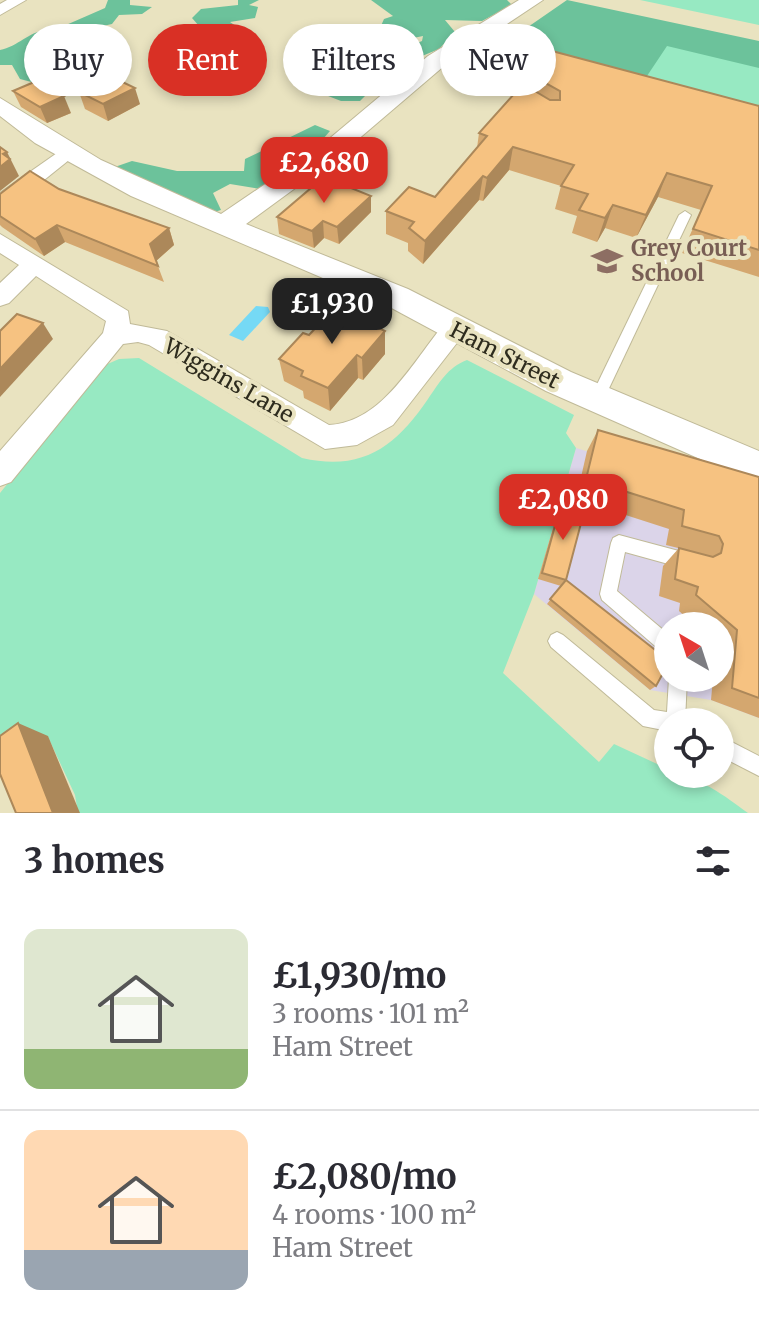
<!DOCTYPE html>
<html lang="en">
<head>
<meta charset="utf-8">
<style>
  body { margin:0; font-family:Merriweather,serif; background:#f2f2f3; color:#2b2b33; height:100vh; display:flex; flex-direction:column; font-size:30px; white-space:nowrap }
  * { box-sizing:border-box; margin:0 }
  p { font-size:26px; color:#7c7c81 }
  .icon { flex:none; width:44px; height:44px; fill:none; stroke:currentColor; stroke-width:2; stroke-linecap:round; stroke-linejoin:round }
  .map { position:relative; height:813px; overflow:hidden }
  .details { display:flex; flex-direction:column; background:#fff; flex:1 }
  .details>* { flex:none }
  .top-card { position:absolute; left:24px; top:24px; width:712px; height:72px; display:flex; gap:16px }
  .needle { width:52px; rotate:321deg }
  .tools { position:absolute; left:654px; top:612px; display:grid; gap:16px }
  .tools a { display:grid; place-items:center; width:80px; height:80px; border-radius:50%; background:#fff; box-shadow:0 4px 12px #0003; font-size:40px }
  .price { position:absolute; translate:-50% -68px; padding:0 18px; border-radius:16px; background:#d93025; color:#fff; font-size:26px; line-height:52px; filter:drop-shadow(0 2px 4px #0008) }
  .price::after { content:''; position:absolute; left:50%; top:48px; width:24px; height:18px; margin-left:-12px; background:inherit; clip-path:polygon(0 0,100% 0,50% 100%) }
  .price.selected { background:#222; color:#fff }
  ul { padding:0; list-style:none }
  li { display:flex; align-items:center; gap:24px; height:200px; padding:0 24px }
  li+li { border-top:2px solid #e1e1e2 }
  li span { display:grid; place-items:center; flex:none; width:224px; height:160px; border-radius:16px; color:#555 }
  li>.icon { margin-inline-start:auto }
  span .icon { width:96px; height:96px; fill:#fffc; stroke-width:1 }
  li b { font-size:34px }
  h2 { display:flex; justify-content:space-between; align-items:center; height:96px; padding:0 24px; font-size:34px }
  .chip { padding:0 28px; border-radius:36px; background:#fff; box-shadow:0 4px 12px #0003; font-size:28px; line-height:72px }
  .chip.selected { background:#d93025; color:#fff }
  .map>svg:first-child { display:block }
  .commercial { fill:#dbd4e9; fill-rule:evenodd }
  .green { fill:#97e9c2 }
  .forest { fill:#6cc29b }
  .water { fill:#75d9f5 }
  .lines { fill:none; stroke-linecap:round; stroke-linejoin:round }
  .service-casing { stroke:#c0ba98; stroke-width:2 }
  .minor-casing { stroke:#c0ba98; stroke-width:2 }
  .tertiary-casing { stroke:#c0ba98; stroke-width:2 }
  .service { fill:#fff; fill-rule:evenodd }
  .minor { fill:#fff; fill-rule:evenodd }
  .tertiary { fill:#fff; fill-rule:evenodd }
  .wall { fill:#d4a76f }
  .shaded-wall { fill:#ac885a }
  .building { fill:#f6c281; stroke:#ac885a; stroke-width:2 }
  .labels { text-anchor:middle; stroke-width:8; stroke-linejoin:round; paint-order:stroke }
  .education-label { font-size:22px; font-weight:bold; fill:#785e54; stroke:#e9e3c0; text-anchor:start }
  .street-label { font-size:22px; fill:#2e2c1e; stroke:#e9e3c0 }
</style>
</head>
<body>
<div class="map">
<svg width="759" height="813" viewBox="0 0 759 813">
  <rect width="100%" height="100%" fill="#e9e3c0"/>
  <path class="commercial" d="M 576,448 L 759,503 L 759,718 L 711,700 L 650,690 L 534,594 ZM 668,626 L 720,626 L 720,678 L 668,678 Z"/>
  <g class="green">
    <polygon points="640,0 759,0 759,25"/>
    <polygon points="668,42 759,64 759,116 641,85"/>
    <path d="M 139,358 L 302,458 C 363,472 396,446 428,399 C 440,382 447,368 467,360 L 574,415 L 566,433 L 576,448 L 534,594 L 503,673 L 599,762 L 614,744 L 668,769 L 668,774 C 697,774 726,797 748,813 L 78,813 L 75,795 L 48,737 L 0,772 L 0,493 L 103,366 L 119,359 Z"/>
  </g>
  <g class="forest">
    <path d="M 108,0 L 130,0 L 130,5 L 152,7 L 142,14 L 119,15 L 112,24 L 70,33 L 44,45 L 91,78 L 66,91 L 20,79 L 12,65 L 0,65 L 0,50 C 20,46 34,26 50,32 L 105,8 Z"/>
    <path d="M 238,0 L 259,0 L 249,5 L 258,7 L 255,18 L 230,22 L 245,32 L 235,41 C 210,42 192,46 175,65 L 152,63 L 179,32 L 199,26 L 192,18 L 201,9 L 238,5 Z"/>
    <path d="M 371,0 L 507,0 L 512,5 L 482,21 L 445,20 L 455,32 L 439,49 L 393,68 L 360,101 L 341,101 L 323,94 L 328,72 L 337,63 L 373,70 L 376,61 L 422,41 L 423,36 C 405,40 394,40 380,28 L 384,19 L 393,16 Z"/>
    <polygon points="567,0 759,41 759,68 667,46 639,88 512,38"/>
    <polygon points="315,125 330,131 316,147 300,157 301,166 266,190 230,184 213,193 221,210 211,213 109,169 132,161 177,171 244,171 245,159"/>
  </g>
  <polygon class="water" points="256,306 268,307 270,312 243,341 229,335"/>
  <g class="lines">
    <defs>
      <g id="service">
        <path d="M 489,25 L 535,39 L 548,53 C 542,70 527,81 521,98 L 526,101 L 526,105 L 520,105 L 511,99 C 517,81 533,71 540,53 L 529,43 L 489,29 Z"/>
        <polygon points="685,211 691,215 603,401 601,405 591,405 589,401 679,215"/>
        <polygon points="619,535 690,554 696,556 698,562 696,568 690,570 625,552 617,591 668,634 668,655 662,652 602,600 600,594 611,543 613,538"/>
        <polygon points="557,632 563,635 654,710 667,712 669,678 687,678 685,722 668,722 668,731 643,726 551,647 548,641 551,635"/>
        <polygon points="720,736 759,756 759,776 720,756"/>
      </g>
      <g id="minor">
        <polygon points="7,0 26,0 0,15 0,4"/>
        <polygon points="67,146 74,148 77,152 74,156 8,209 0,211 0,193"/>
        <path d="M 0,234 L 128,311 L 130,324 L 167,331 L 329,425 C 383,422 413,361 445,323 L 463,323 L 467,330 L 393,425 L 357,445 L 325,449 L 149,345 L 138,342 L 123,344 L 11,482 L 0,486 L 0,451 L 103,333 L 106,321 L 36,276 L 9,303 L 0,306 L 0,283 L 19,265 L 0,253 Z"/>
      </g>
      <polygon id="tertiary" points="519,0 543,0 444,66 335,159 246,224 408,289 571,372 759,451 759,485 546,391 386,305 131,196 35,143 0,116 0,98 101,160 221,214 317,149 428,56"/>
    </defs>
    <use href="#service" class="service-casing"/>
    <use href="#minor" class="minor-casing"/>
    <use href="#tertiary" class="tertiary-casing"/>
    <use href="#service" class="service"/>
    <use href="#minor" class="minor"/>
    <use href="#tertiary" class="tertiary"/>
  </g>
  <g class="wall">
    <polygon points="531,75 758,106 759,104 759,277 682,253 701,210 658,197 636,238 605,228 597,242 572,233 577,216 555,209 561,186 509,170 483,201 479,200 423,264 408,251 408,243 386,234 386,211 435,197 477,148 479,133 528,88"/>
    <polygon points="13,91 71,113 47,123 21,107"/>
    <polygon points="79,92 140,104 108,121 85,109"/>
    <polygon points="59,189 169,228 174,245 156,261 164,282 65,242 44,256 2,227 0,225 0,194"/>
    <polygon points="371,196 371,212 339,244 324,238 314,248 279,234 277,217"/>
    <polygon points="364,316 364,321 385,331 385,354 363,380 358,378 330,411 304,398 303,391 284,381 279,359 309,335"/>
    <polygon points="598,430 759,477 759,718 711,700 713,678 720,678 720,626 696,626 679,611 680,603 659,596 663,566 679,548 682,549 666,545 669,529 576,499 587,451"/>
    <polygon points="561,504 566,580 656,686 650,690 547,604 561,586 538,579 558,511"/>
  </g>
  <g class="shaded-wall">
    <polygon points="135,88 140,104 108,121 103,104"/>
    <polygon points="64,96 71,113 47,123 40,107"/>
    <polygon points="513,147 509,170 483,201 487,178"/>
    <polygon points="7,152 19,176 0,191 0,167 3,154"/>
    <polygon points="667,173 658,197 636,238 646,215"/>
    <polygon points="483,176 479,200 423,264 425,241"/>
    <polygon points="371,196 371,212 339,244 337,227"/>
    <polygon points="613,205 605,228 597,242 605,218"/>
    <polygon points="323,221 324,238 314,248 312,231"/>
    <polygon points="57,225 65,242 44,256 35,239"/>
    <polygon points="169,228 174,245 156,261 150,244"/>
    <polygon points="43,323 53,339 0,397 0,369"/>
    <polygon points="385,331 385,354 363,380 362,358"/>
    <polygon points="357,355 358,378 330,411 328,388"/>
    <polygon points="18,723 48,736 80,813 53,813"/>
  </g>
  <g class="building">
    <polygon points="552,51 759,106 759,105 759,250 693,229 712,186 667,173 646,215 613,205 605,218 579,210 588,194 561,186 574,165 513,147 487,178 483,176 425,241 409,228 414,222 386,211 409,187 435,197 487,136 479,133 523,84 550,100 560,100 560,91 531,75"/>
    <polygon points="110,76 135,88 103,104 79,92"/>
    <polygon points="39,80 64,96 40,107 13,91"/>
    <polygon points="0,147 7,152 3,154 10,159 0,167"/>
    <polygon points="30,171 59,189 169,228 150,244 158,266 57,225 35,239 0,216 0,194"/>
    <polygon points="324,177 371,196 337,227 323,221 312,231 277,217"/>
    <polygon points="336,306 364,316 361,319 385,331 362,358 357,355 328,388 301,376 303,371 279,359 303,333 309,335"/>
    <polygon points="17,314 43,323 0,369 0,331"/>
    <polygon points="598,430 759,477 759,698 732,688 737,630 696,595 698,587 675,579 679,548 713,557 721,553 723,544 719,536 682,526 684,510 586,479"/>
    <polygon points="561,504 584,512 566,580 542,573"/>
    <polygon points="566,580 668,660 668,664 656,686 550,599"/>
    <polygon points="18,723 53,813 16,813 0,774 0,736"/>
  </g>
  <defs>
    <symbol id="school-bare" viewBox="-9 -9 18 18"><path d="M0-5L7-2L0 1L-7-2ZM-4 1L0 2.5L4 1V4Q0 6-4 4Z" fill="#8d6e63" stroke="#e9e3c0" stroke-width="2.5" paint-order="stroke"/></symbol>
  </defs>
  <g fill-rule="evenodd">
    <use href="#school-bare" x="585" y="239" width="44" height="44"/>
  </g>
  <g class="labels">
    <g class="education-label">
      <text x="631" y="256">Grey Court<tspan x="631" dy="25">School</tspan></text>
    </g>
    <g class="street-label">
      <text transform="translate(505 355) rotate(27)" y="8">Ham Street</text>
      <text transform="translate(229 380) rotate(30)" y="8">Wiggins Lane</text>
    </g>
  </g>
</svg>
<div class="tools">
<a><svg class="needle" viewBox="-14 -14 28 28"><path d="M0-13l5 13h-10z" fill="#e53935"/><path d="M0 13l5-13h-10z" fill="#7c7c81"/></svg></a>
<a><svg class="icon" aria-label="locate" viewBox="0 0 24 24"><circle cx="12" cy="12" r="6"/><path d="M12 2v4M12 18v4M2 12h4M18 12h4"/></svg></a>
</div>
<b class="price" style="left:324px;top:205px">£2,680</b>
<b class="price selected" style="left:332px;top:346px">£1,930</b>
<b class="price" style="left:563px;top:542px">£2,080</b>
<div class="top-card">
<a class="chip">Buy</a>
<a class="chip selected">Rent</a>
<a class="chip">Filters</a>
<a class="chip">New</a>
</div>
</div>
<section class="details">
<h2>3 homes<svg class="icon" aria-label="filters" viewBox="0 0 24 24"><path d="M4 7h16M4 17h16"/><circle cx="9" cy="7" r="2"/><circle cx="15" cy="17" r="2"/></svg></h2>
<ul>
<li><span style="background:linear-gradient(#dfe7d0 75%,#8fb573 0)"><svg class="icon" aria-label="home" viewBox="0 0 24 24"><path d="M3 11l9-7 9 7M6 9v11h12V9"/></svg></span><div><b>£1,930/mo</b><p>3 rooms · 101 m²</p><p>Ham Street</p></div></li>
<li><span style="background:linear-gradient(#ffd9b3 75%,#9aa5b1 0)"><svg class="icon" aria-label="home" viewBox="0 0 24 24"><path d="M3 11l9-7 9 7M6 9v11h12V9"/></svg></span><div><b>£2,080/mo</b><p>4 rooms · 100 m²</p><p>Ham Street</p></div></li>
</ul>
</section>
</body>
</html>
